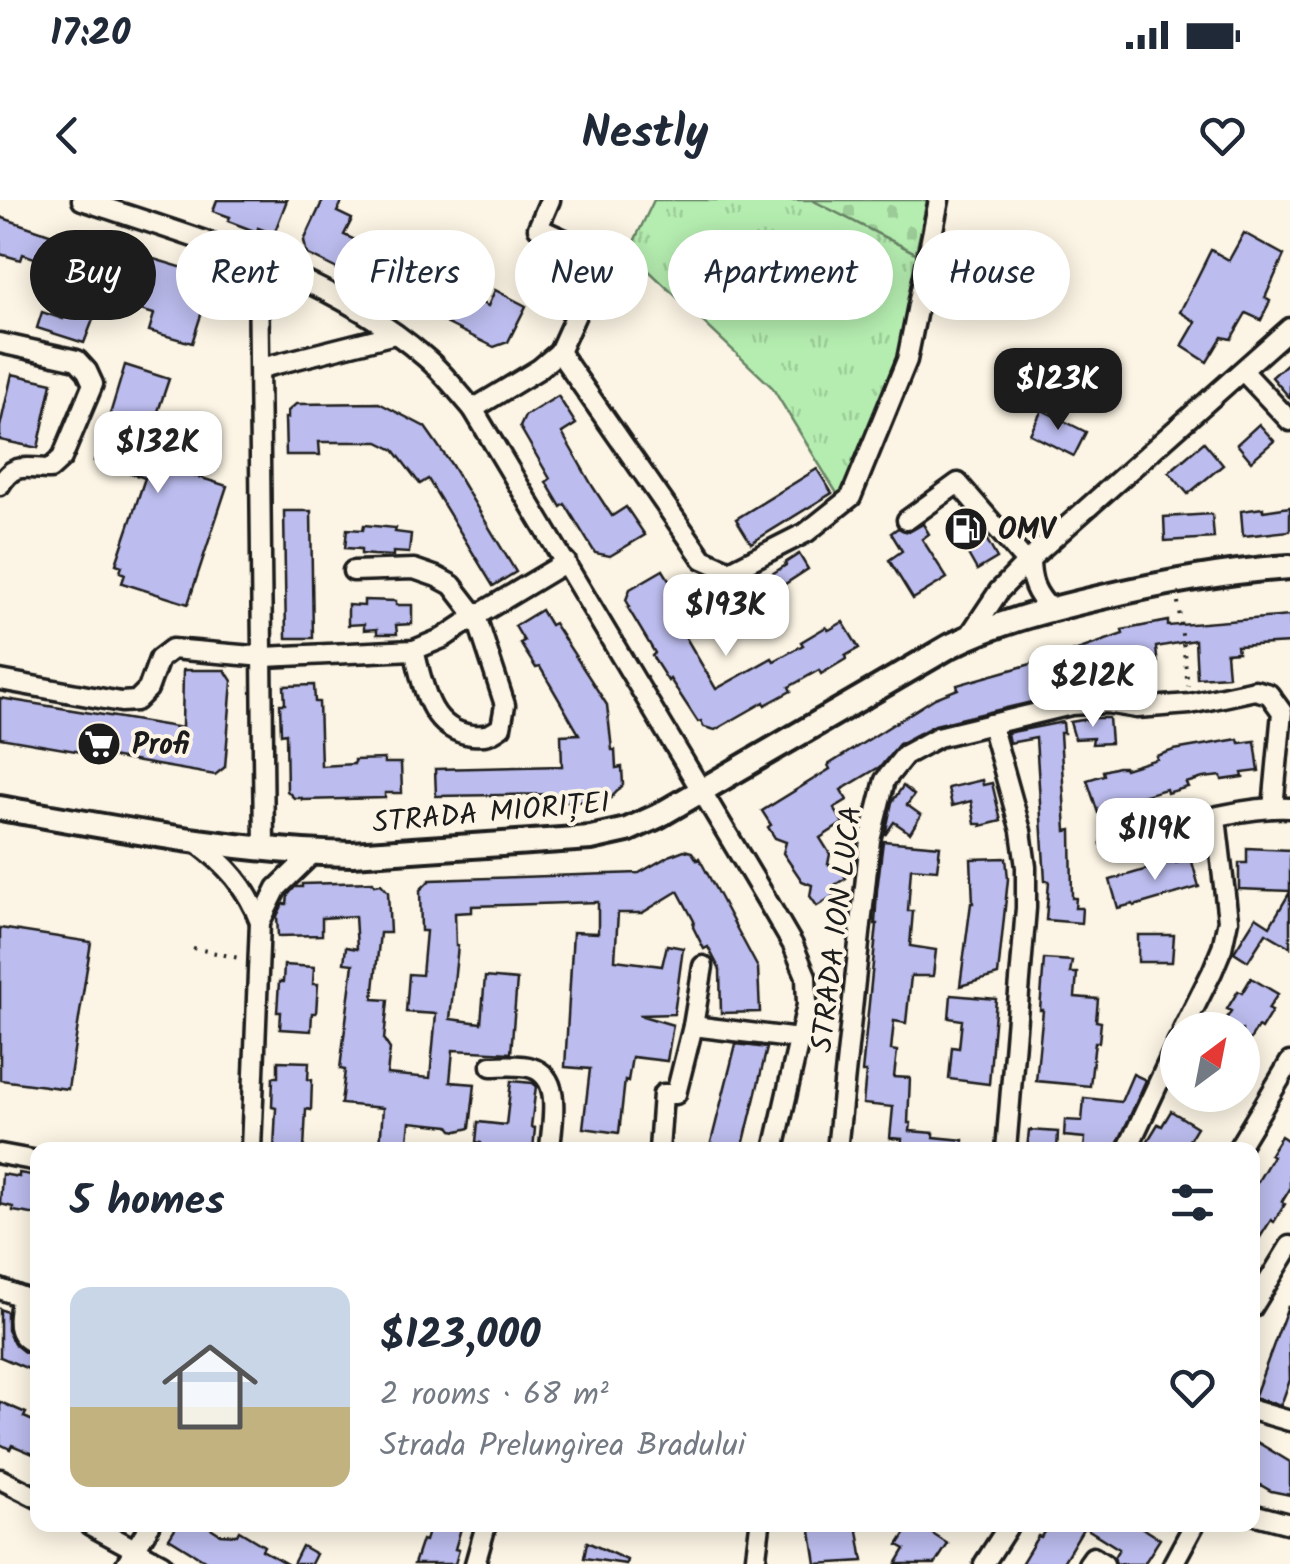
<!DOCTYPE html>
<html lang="en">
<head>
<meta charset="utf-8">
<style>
  body { margin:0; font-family:Kalam,sans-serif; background:#f6f6f7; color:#1f2937; height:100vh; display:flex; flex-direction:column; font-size:38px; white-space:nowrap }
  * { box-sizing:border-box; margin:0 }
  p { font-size:32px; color:#747a83 }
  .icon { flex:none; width:55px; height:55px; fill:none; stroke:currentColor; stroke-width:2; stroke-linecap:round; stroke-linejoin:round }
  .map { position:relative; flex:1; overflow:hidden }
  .side { position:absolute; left:30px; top:942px; width:1230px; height:390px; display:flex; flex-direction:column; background:#fff; border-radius:20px; box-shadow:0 5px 25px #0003 }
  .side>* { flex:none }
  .banner { position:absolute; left:30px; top:30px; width:1230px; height:90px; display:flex; gap:20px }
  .needle { width:65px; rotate:32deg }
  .tools { position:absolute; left:1160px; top:812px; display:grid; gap:20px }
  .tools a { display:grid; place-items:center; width:100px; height:100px; border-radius:50%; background:#fff; box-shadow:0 5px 25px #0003; font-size:50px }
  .price { position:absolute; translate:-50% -85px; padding:0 22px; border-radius:20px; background:#fff; color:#222; font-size:32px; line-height:65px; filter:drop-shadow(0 2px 5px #0008) }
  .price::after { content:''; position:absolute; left:50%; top:60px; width:30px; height:22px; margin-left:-15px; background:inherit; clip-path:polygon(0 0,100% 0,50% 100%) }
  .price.active { background:#1c1c1c; color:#fff }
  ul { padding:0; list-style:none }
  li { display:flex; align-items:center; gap:30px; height:250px; padding:0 40px }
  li+li { border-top:2px solid #e0e1e3 }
  li span { display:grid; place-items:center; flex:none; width:280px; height:200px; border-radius:20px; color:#555 }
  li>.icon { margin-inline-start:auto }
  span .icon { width:120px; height:120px; fill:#fffc; stroke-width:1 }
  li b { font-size:42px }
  h2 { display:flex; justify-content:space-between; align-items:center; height:120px; padding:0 40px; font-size:42px }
  .pill { padding:0 35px; border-radius:45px; background:#fff; box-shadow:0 5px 25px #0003; font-size:35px; line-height:90px }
  .pill.active { background:#1c1c1c; color:#fff }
  .status { display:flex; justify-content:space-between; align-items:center; height:70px; padding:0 50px; background:#fff; direction:ltr }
  .status svg { height:28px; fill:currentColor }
  header { display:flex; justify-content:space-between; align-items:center; height:130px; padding:0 40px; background:#fff; font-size:45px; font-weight:700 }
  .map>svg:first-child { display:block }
  .grass { fill:url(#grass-tufts); stroke:#688466; stroke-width:2.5 }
  .cemetery { fill:url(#cemetery-stones); stroke:#688466; stroke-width:2.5 }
  .building { fill:#bcbcee; stroke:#1c1c1c; stroke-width:2.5 }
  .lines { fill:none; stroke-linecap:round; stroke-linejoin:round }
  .minor-casing { stroke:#1c1c1c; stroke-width:25 }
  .major-casing { stroke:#1c1c1c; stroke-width:30 }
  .path { stroke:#1c1c1c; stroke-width:4; stroke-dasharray:2.5 8; stroke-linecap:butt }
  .minor { stroke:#fcf5e5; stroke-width:18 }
  .major { stroke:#fcf5e5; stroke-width:22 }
  .labels { text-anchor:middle; stroke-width:8; stroke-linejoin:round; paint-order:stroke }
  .poi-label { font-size:30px; font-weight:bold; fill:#1c1c1c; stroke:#fcf5e5; text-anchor:start }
  .street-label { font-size:30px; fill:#1c1c1c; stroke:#fcf5e5 }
</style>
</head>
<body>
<div class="status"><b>17:20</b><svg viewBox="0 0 49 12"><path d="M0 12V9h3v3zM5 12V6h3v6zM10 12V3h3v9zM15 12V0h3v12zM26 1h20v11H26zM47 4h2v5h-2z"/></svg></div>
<header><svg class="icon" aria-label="back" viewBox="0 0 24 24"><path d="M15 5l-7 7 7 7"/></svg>Nestly<svg class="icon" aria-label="heart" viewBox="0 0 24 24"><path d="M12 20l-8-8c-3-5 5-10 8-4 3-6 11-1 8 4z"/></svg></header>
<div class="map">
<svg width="1290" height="1364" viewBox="0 0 1290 1364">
  <defs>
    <pattern id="grass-tufts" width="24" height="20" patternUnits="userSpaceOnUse" patternTransform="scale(2.5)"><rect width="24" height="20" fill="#b5edb0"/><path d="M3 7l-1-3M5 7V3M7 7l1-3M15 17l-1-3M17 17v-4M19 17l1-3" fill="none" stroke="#9bcb97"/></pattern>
    <pattern id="cemetery-stones" width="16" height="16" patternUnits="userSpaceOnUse" patternTransform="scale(2.5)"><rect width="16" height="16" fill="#b5edb0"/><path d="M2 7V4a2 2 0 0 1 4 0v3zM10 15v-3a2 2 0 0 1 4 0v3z" fill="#9bcb97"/></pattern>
  </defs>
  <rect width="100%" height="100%" fill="#fcf5e5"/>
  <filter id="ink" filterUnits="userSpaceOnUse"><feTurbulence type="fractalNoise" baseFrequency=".01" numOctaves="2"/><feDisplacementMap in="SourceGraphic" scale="20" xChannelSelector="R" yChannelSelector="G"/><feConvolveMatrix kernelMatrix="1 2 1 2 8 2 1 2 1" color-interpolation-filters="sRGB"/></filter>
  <g filter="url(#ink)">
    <polygon class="grass" points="654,0 812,0 915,53 927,0 939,0 907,160 851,297 838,295 772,187 629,52"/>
    <polygon class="cemetery" points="812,0 927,0 916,53"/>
    <g class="building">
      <polygon points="217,0 287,0 274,34 258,28 257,32 228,21 230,17 213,11"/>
      <polygon points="323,0 343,0 337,12 352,19 344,35 360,42 357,48 469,104 472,98 488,106 495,90 526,106 508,142 494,147 307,54 304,41"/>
      <polygon points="0,17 151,69 154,59 197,72 208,93 192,143 149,131 154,114 137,109 142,95 23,54 21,60 0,54"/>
      <polygon points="1244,33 1284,55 1265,98 1270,101 1261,120 1246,113 1231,139 1222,137 1207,162 1182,146 1196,122 1180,112 1211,50 1229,60"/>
      <polygon points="69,103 96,112 84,143 37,128 42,112 63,119"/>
      <polygon points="1290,161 1290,198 1272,177"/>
      <polygon points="125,165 169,179 145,250 175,259 173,267 183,272 227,286 188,404 122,383 125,374 120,372 122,366 116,364 145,278 94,261 99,243 101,244"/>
      <polygon points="12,174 52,183 38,248 0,240 0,227"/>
      <polygon points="558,196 576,224 562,233 593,287 612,316 626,307 645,335 610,356 595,353 565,304 561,307 546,282 550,279 520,227 525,216"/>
      <polygon points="379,203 425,227 451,264 516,372 493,386 428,279 420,284 394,250 378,242 319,242 320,255 286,255 285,218 288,218 288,211 296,204"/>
      <polygon points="1042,210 1086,232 1074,256 1030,234"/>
      <polygon points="1259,224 1274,241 1251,261 1237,244"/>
      <polygon points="1204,242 1223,265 1188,294 1169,272"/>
      <polygon points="817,269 832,293 751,343 736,319"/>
      <polygon points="1290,307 1290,331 1243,336 1241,311 1263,308 1263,311"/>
      <polygon points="284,311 311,311 313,438 286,438"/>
      <polygon points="968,314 979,326 997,358 977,370 951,324"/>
      <polygon points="1212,314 1214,338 1165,341 1164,317"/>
      <polygon points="923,324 929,334 922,339 947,378 913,399 889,360 902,351 891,333 898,328 909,332"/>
      <polygon points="364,325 396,328 395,332 411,334 409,353 393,352 393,356 373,355 361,354 361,349 345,348 347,329 363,330"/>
      <polygon points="799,354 808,369 719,427 710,413 786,365 785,363"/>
      <polygon points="663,370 681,399 668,407 716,489 772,458 774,461 803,445 801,442 826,427 829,430 843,422 859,448 845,456 846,459 821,474 819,470 789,487 791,491 765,505 764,502 715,530 704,527 701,521 698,522 670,479 668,481 652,456 655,453 628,408 630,407 626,400 630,389"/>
      <polygon points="364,400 396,401 396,405 412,405 412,424 396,425 397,434 377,434 377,429 364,430 364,424 348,425 348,405 364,406"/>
      <polygon points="541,410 550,425 554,423 607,505 612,550 615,550 616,568 622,567 623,585 608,601 564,602 563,594 436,596 435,569 562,566 561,535 579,534 540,467 536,468 520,443 524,441 515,426"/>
      <polygon points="1290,416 1290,443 1237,446 1238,452 1226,453 1228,476 1197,478 1195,440 1156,447 1158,468 1097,487 1095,480 1056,492 1057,496 935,525 899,544 881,566 841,590 847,600 834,608 843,623 820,638 830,654 828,664 839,667 846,678 830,688 835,695 817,706 810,696 812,685 802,681 783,653 786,642 775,638 768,627 771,625 762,611 830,569 828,565 935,498 958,489 957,485 1063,455 1123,434 1122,430 1168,421 1168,426"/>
      <polygon points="183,470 225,470 232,481 225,567 215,575 0,538 0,498 182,528"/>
      <polygon points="314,485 315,502 319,502 321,566 354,564 354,560 384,559 384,563 401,563 402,593 385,593 385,598 302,600 302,598 294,598 287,591 286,533 281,534 280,504 285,504 284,486"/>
      <polygon points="1094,518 1109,518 1111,543 1092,544 1093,538 1075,539 1070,522"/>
      <polygon points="1063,522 1064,533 1060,533 1066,631 1071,630 1072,698 1076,698 1075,708 1082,708 1081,723 1046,720 1049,681 1045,681 1036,538 1009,543 1007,533"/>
      <polygon points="1238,539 1239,543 1255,541 1259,571 1242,573 1243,577 1222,580 1221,576 1203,578 1186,583 1188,587 1167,593 1166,589 1134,598 1135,602 1098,613 1087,580 1104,575 1103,571 1118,567 1124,567 1125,569 1157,559 1156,556 1174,550"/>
      <polygon points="982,580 983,585 992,583 1001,621 981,626 981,624 975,624 971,601 952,606 948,588"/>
      <polygon points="903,586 914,595 907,605 921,615 910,633 894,622 885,635 892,602"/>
      <polygon points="883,641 940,646 937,670 911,668 908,711 913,711 910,746 936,750 933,776 911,776 906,823 894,821 891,850 897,851 894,877 910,878 908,923 911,923 910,931 934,933 934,937 963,940 963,950 901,950 902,939 890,938 893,907 863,904 866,872 862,872 877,724 875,724 877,690"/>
      <polygon points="1247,648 1290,650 1290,691 1239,689 1239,663 1247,663"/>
      <polygon points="684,650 692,652 697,660 699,658 758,768 760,812 721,813 720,770 708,747 704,749 693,727 694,721 678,691 642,713 618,713 615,760 662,766 667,745 683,748 674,814 639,815 673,825 667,861 632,857 628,881 625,880 619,933 583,928 590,869 565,867 573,732 598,733 598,702 472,706 472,712 455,713 456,746 458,746 450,819 481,823 485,777 517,780 511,853 453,850 450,882 475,884 470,928 458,931 452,930 449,926 410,922 407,948 380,945 383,908 341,904 345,870 340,869 353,764 344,763 346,747 357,749 355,716 322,718 322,735 278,736 277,716 283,704 287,704 288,695 295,687 302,687 302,684 373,682 374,685 381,684 388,692 390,733 380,733 373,799 388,800 384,840 390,849 387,874 430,878 436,814 406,812 409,774 422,775 426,731 421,731 420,690 430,680 639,673 671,655"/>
      <polygon points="1006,658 1008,679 998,775 960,786 971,703 973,703 971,659"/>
      <polygon points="1191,658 1199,687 1134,706 1133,704 1118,708 1110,680 1175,661 1176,663"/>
      <polygon points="1290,692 1290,747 1266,733 1248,761 1234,752 1256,717 1270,726"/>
      <polygon points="0,728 91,742 68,889 0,880"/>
      <polygon points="1138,735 1174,735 1172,762 1138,762"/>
      <polygon points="1044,759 1072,761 1070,773 1077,773 1075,797 1098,799 1096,821 1101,822 1099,842 1095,842 1090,886 1036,881 1043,810 1040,810"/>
      <polygon points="284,765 314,767 313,784 318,784 316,813 312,813 311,831 280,829 281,812 277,812 279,782 283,782"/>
      <polygon points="1251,778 1278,794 1268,809 1272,811 1261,829 1258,827 1242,852 1242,830 1220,830 1231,811 1227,809 1238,791 1242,793"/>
      <polygon points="951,795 996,799 989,884 949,879 952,847 959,848 962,820 949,818"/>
      <polygon points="736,844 767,848 742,950 709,950"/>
      <polygon points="278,861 309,862 308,879 312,880 311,910 306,909 304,950 274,950 276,908 272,907 273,877 278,877"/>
      <polygon points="1133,874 1146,880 1115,950 1084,948 1085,938 1064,936 1065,920 1082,921 1084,898 1121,902"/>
      <polygon points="511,881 533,883 536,886 531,927 535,928 533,950 481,948 481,943 476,942 478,922 506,925"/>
      <polygon points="1171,911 1197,927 1183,950 1147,950 1151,944 1147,942 1158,924 1162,926"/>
      <polygon points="1029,930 1058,932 1057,950 1027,950"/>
      <polygon points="1281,936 1290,942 1290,989 1282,1002 1285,1004 1274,1022 1271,1020 1252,1050 1252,991 1273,956 1270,954"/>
      <polygon points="19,973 38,976 38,1015 13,1011 13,1007 0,1004 2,974 19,977"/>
      <polygon points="1288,1106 1290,1180 1281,1205 1254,1198"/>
      <polygon points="0,1109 7,1112 7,1130 14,1144 24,1152 38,1157 38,1173 0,1157"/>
      <polygon points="0,1202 26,1213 24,1217 38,1223 38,1256 12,1245 10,1249 0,1244"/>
      <polygon points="1252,1239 1290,1262 1290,1295 1271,1291 1252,1280"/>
      <polygon points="177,1325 206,1325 220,1334 237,1335 239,1331 264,1346 262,1350 287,1364 211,1364 169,1338"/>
      <polygon points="430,1325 462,1325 455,1349 459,1350 455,1364 414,1364 422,1340 425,1341"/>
      <polygon points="810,1325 857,1325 863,1361 816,1364"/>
      <polygon points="911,1325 932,1325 928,1331 948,1344 935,1364 896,1364 905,1349 898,1345"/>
      <polygon points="1048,1325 1138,1325 1160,1339 1144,1364 1116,1364 1114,1357 1119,1349 1084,1327 1062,1364 1021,1364 1038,1336 1041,1337"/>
      <polygon points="587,1342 627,1360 626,1364 584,1358"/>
      <polygon points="302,1346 316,1354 311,1364 293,1364"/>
    </g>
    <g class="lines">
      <defs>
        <g id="minor">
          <path d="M 82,0 C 200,40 329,74 425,157 C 443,172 458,192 473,209 L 765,697 L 793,745 L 806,776 L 807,805 L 774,950"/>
          <polyline points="258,62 264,648"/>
          <path d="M 0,143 L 77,160 L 87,171 L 93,184 L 62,258 L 50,269 C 25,269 15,261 0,285"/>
          <polyline points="559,152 703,359 730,371 807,332 851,297 907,160 939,0"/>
          <polyline points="261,168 395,134"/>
          <polyline points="1243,171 1290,221"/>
          <polyline points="473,209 539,169 559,152 602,57 538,28 550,0"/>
          <polyline points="907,320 958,283 1027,363"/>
          <path d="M 1030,359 C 1030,381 1035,393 1050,409"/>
          <path d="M 353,371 L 414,369 L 437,377 L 452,385 L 476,416 L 505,505 L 501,527 C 490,535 486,536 472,535 C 429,530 423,485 414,450"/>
          <polyline points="969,436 999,391 1030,359 1290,128"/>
          <polyline points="0,480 121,502 136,501 148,489 159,459 172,449 264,457 414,450 443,438 476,416 566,362"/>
          <polyline points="991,524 1021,631 1026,667 1026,708 1006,950"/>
          <path d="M 196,642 C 226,664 247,687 260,722"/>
          <path d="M 1112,643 C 1163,631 1240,605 1290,608"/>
          <polyline points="693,826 799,839"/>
          <polyline points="1183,830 1212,772 1222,748 1228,720 1216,618"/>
          <path d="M 491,866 C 503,866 520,864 532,868 C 564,878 551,925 550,950"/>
          <polyline points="251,950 260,722 277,688 313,653"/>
          <polyline points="659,950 663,894 676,894 693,826 703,766"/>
          <polyline points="837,950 870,640 885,580 905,555 938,537 1071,505 1107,503 1137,508 1190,504 1255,490 1269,494 1282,512 1273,608"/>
          <polyline points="1127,950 1178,841"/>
          <polyline points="1237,950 1290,862"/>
          <polyline points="0,954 38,961"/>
          <polyline points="0,1089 38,1103"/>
          <path d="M 21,1098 C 19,1121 12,1135 38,1145"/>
          <polyline points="1252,1108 1290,1046"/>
          <polyline points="1252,1210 1290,1221"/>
          <polyline points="0,1279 38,1298"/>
          <polyline points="1252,1314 1290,1324"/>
          <polyline points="90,1325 162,1364"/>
          <polyline points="126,1364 150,1325"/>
          <polyline points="475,1364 486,1325"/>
          <polyline points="755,1364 760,1325"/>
          <polyline points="984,1364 1009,1325"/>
          <polyline points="1088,1364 1093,1357 1104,1364"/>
          <polyline points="1173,1364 1194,1325"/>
        </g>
        <path id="major" d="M 0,608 C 116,628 233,652 352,654 L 591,638 L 627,630 L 658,616 L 950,446 C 998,422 1047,410 1098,398 C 1161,383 1226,371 1290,367"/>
      </defs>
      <use href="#minor" class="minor-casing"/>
      <use href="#major" class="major-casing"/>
      <g class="path">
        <polyline points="1178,402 1188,486"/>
        <polyline points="193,748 239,758"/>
      </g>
      <use href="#minor" class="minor"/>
      <use href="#major" class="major"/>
    </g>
  </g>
  <defs>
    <symbol id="fuel-disc" viewBox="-11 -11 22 22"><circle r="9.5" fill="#1c1c1c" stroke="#fcf5e5"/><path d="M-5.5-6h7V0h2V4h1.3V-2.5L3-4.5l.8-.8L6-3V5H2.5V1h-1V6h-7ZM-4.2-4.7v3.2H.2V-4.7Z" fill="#fff"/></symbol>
    <symbol id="supermarket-disc" viewBox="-11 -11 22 22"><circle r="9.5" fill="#1c1c1c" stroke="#fcf5e5"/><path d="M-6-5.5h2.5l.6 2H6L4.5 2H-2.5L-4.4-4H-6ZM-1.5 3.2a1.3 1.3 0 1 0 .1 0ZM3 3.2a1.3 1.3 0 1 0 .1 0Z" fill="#fff"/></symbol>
  </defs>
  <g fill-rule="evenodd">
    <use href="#fuel-disc" x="941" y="304" width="50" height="50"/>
    <use href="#supermarket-disc" x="74" y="519" width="50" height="50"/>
  </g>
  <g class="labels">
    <g class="poi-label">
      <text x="998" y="339">OMV</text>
      <text x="132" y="554">Profi</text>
    </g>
    <g class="street-label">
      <text transform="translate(491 612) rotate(-5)" y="10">STRADA MIORIȚEI</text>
      <text transform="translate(836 729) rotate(-83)" y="10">STRADA ION LUCA</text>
    </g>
  </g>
</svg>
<div class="tools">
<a><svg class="needle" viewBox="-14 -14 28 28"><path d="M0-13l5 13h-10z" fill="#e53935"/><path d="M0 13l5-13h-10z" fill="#747a83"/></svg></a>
</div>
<b class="price active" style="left:1058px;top:233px">$123K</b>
<b class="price" style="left:158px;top:296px">$132K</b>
<b class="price" style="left:726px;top:459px">$193K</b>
<b class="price" style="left:1093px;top:530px">$212K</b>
<b class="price" style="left:1155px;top:683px">$119K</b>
<div class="banner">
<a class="pill active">Buy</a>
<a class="pill">Rent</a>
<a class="pill">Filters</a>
<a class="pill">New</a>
<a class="pill">Apartment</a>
<a class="pill">House</a>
</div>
<section class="side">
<h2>5 homes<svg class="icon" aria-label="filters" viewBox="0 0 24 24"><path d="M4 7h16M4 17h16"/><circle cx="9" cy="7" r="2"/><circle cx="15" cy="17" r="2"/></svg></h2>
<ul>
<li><span style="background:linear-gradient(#c9d6e8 60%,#c2b280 0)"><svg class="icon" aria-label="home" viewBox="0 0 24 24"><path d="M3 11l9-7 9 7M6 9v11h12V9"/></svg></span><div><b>$123,000</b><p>2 rooms · 68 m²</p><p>Strada Prelungirea Bradului</p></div><svg class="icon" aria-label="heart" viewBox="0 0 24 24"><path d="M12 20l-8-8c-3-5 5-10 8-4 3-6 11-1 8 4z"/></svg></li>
</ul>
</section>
</div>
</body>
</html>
